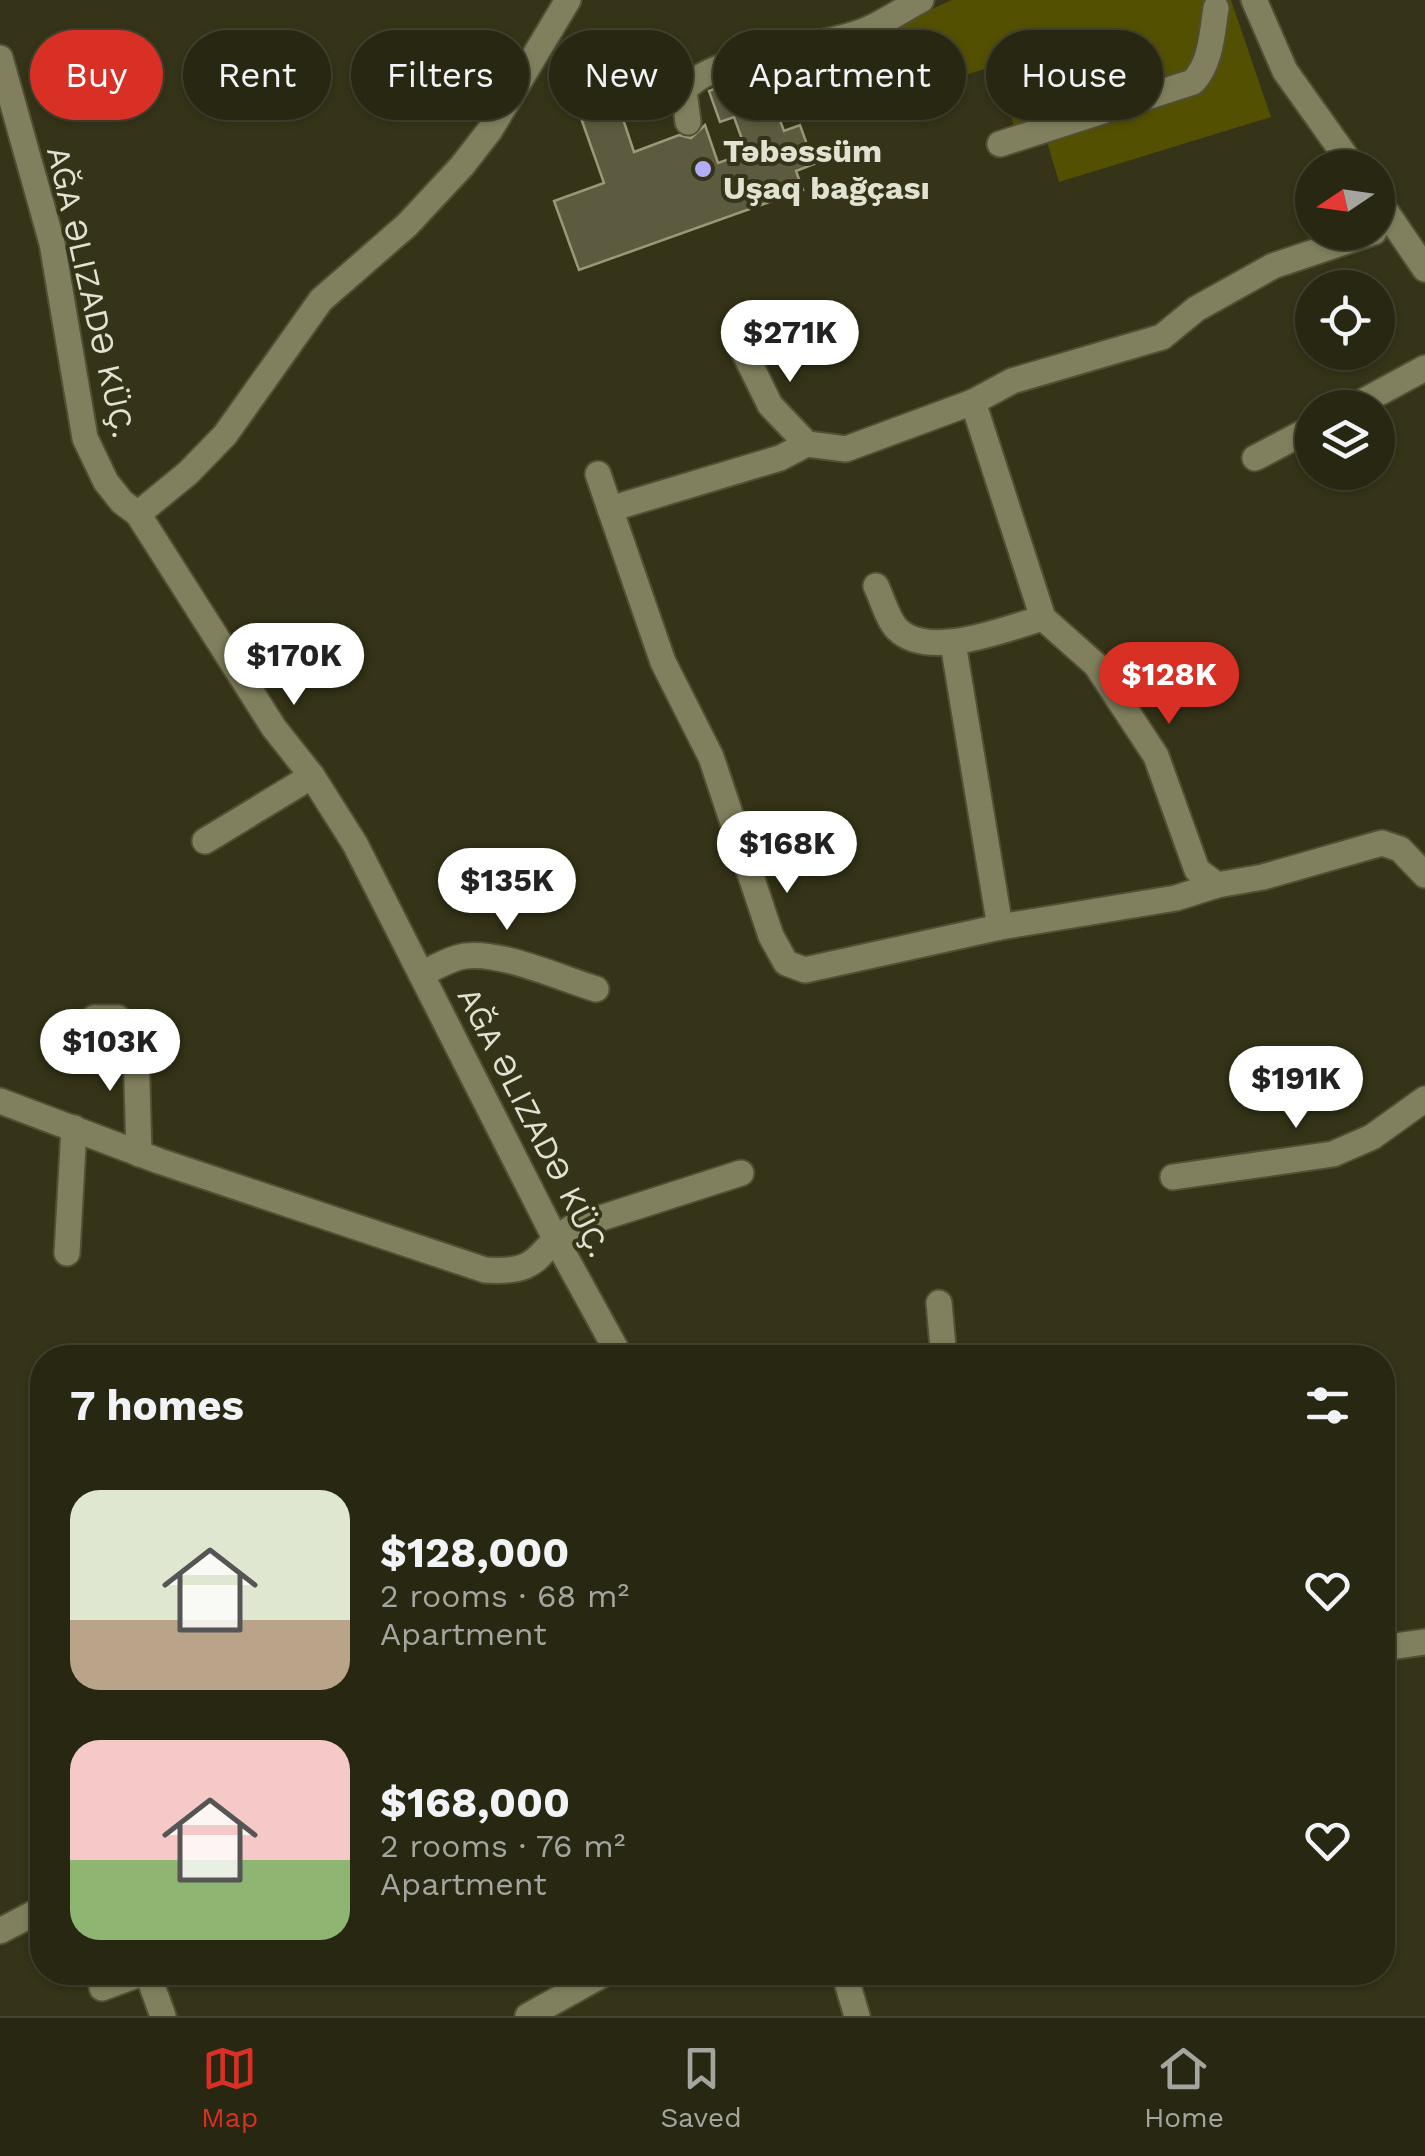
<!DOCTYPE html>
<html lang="en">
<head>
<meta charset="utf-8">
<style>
  body { margin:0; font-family:"Work Sans",sans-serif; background:#302f1b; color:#f1f3f6; height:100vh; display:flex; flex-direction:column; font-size:38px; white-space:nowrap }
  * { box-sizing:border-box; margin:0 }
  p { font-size:32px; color:#a5a59f }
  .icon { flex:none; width:55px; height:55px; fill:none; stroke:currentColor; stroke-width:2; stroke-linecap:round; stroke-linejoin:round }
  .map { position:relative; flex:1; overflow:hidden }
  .sheet { position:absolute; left:30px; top:1345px; width:1365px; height:640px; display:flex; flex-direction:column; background:#282712; border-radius:40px; box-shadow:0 2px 8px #0004,0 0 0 2px #444432 }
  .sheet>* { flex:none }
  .hud { position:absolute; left:30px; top:30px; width:1365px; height:90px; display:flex; gap:20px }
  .needle { width:65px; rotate:257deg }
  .tools { position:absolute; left:1295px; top:150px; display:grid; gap:20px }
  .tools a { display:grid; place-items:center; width:100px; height:100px; border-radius:50%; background:#282712; box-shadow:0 2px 8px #0004,0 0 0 2px #444432; font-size:50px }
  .price { position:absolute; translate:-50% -85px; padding:0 22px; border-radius:35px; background:#fff; color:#222; font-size:32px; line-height:65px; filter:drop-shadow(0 2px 5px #0008) }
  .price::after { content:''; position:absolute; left:50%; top:60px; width:30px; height:22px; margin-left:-15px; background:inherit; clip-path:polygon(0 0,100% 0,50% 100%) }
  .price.current { background:#d93025; color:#fff }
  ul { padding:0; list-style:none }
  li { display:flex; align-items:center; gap:30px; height:250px; padding:0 40px }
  li span { display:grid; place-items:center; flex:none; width:280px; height:200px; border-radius:30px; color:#555 }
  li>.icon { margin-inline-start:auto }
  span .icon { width:120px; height:120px; fill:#fffc; stroke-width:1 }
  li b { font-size:42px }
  h2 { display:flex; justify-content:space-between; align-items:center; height:120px; padding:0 40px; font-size:42px }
  .pill { padding:0 35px; border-radius:45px; background:#282712; box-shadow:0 2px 8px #0004,0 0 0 2px #444432; font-size:35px; line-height:90px }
  .pill.current { background:#d93025; color:#fff }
  .menu { display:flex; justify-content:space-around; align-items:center; height:140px; border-top:2px solid #444432; background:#282712; font-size:28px; color:#a5a59f }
  .menu a { display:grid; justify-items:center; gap:5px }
  .menu .current { color:#d93025 }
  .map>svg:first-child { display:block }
  .green { fill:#545002 }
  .building { fill:#5c5b3f; stroke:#99997a; stroke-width:2.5 }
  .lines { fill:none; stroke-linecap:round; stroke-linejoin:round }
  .minor-casing { stroke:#515036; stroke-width:29 }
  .minor { stroke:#81805e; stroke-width:25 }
  .poi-dot { fill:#b2adf9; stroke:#353418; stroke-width:4 }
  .labels { text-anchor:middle; stroke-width:8; stroke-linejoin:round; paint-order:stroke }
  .poi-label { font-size:32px; font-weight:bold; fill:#e2e2d2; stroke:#353418; text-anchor:start }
  .street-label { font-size:32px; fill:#e2e2d2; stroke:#353418 }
</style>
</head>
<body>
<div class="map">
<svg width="1425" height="2016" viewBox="0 0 1425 2016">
  <rect width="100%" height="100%" fill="#353418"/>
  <polygon class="green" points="952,0 1231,0 1271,117 1059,182 1042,125 1016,132 995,66 846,110 828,48 871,36"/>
  <polygon class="building" points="747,76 759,110 774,105 784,131 800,125 814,164 796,171 803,190 579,270 554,201 604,183 582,121 619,107 634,152 679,135 691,138 705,125 718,163 747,153 734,117 720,122 709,91"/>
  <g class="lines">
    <defs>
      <g id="minor">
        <polyline points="1254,0 1285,71 1354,168"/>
        <polyline points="0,58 52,243 85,438 106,482 122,502 138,514 274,728 312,776 355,844 556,1240 621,1358"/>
        <path d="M 688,122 L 684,91 C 708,57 811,48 852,35 C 877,28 898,12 921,0"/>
        <path d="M 1000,144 L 1193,82 C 1211,63 1212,34 1216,8"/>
        <polyline points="1378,200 1425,269"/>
        <polyline points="742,348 770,405 807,444"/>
        <polyline points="973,402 1043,618 1096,665 1156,756 1197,870 1217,885 1263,877 1382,843 1400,849 1425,875"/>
        <polyline points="1351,408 1425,368"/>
        <polyline points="1255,458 1312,428"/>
        <polyline points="598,474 663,662 711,757 771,936 786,963 805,970 1000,927 1176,898 1217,885"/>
        <polyline points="610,509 780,458 807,444 846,449 973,402 1012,381 1162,337 1196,309 1273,266 1374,232"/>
        <polyline points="138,514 188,473 225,435 321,300 407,225 462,166 490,130 568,0"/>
        <path d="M 876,586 C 882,598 888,620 897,629 C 929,661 1007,628 1043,618"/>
        <polyline points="953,643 1000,927"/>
        <polyline points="205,841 312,776"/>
        <path d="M 421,974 C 435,968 450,958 465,956 C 501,951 560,978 596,989"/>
        <polyline points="94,1018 118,1018 131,1031 136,1048 139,1154"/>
        <path d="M 0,1101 L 159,1161 L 485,1270 C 546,1274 533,1250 573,1227 L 741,1173"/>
        <polyline points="1173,1177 1333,1154 1372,1137 1425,1099"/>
        <polyline points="67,1253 74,1128"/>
        <polyline points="939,1303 944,1358"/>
        <polyline points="1382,1648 1425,1642"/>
        <polyline points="0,1931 42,1909"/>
        <polyline points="147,1972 163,2016"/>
        <polyline points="844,1972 857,2016"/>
        <polyline points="102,1988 145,1972"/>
        <polyline points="528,2016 607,1972"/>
      </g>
    </defs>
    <use href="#minor" class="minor-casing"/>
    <use href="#minor" class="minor"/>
  </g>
  <circle class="poi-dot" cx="703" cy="169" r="10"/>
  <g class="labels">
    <g class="poi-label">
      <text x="723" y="162">Təbəssüm<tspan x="723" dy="37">Uşaq bağçası</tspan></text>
    </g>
    <g class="street-label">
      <text transform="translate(91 292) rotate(77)" y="11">AĞA ƏLIZADƏ KÜÇ.</text>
      <text transform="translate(534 1122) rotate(63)" y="11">AĞA ƏLIZADƏ KÜÇ.</text>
    </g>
  </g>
</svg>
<div class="tools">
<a><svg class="needle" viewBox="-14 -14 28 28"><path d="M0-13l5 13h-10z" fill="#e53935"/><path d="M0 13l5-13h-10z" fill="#a5a59f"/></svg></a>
<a><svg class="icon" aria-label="locate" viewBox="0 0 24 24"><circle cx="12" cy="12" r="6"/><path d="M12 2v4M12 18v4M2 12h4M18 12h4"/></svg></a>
<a><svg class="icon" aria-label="layers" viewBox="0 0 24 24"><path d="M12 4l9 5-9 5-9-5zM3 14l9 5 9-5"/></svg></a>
</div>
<b class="price" style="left:790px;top:385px">$271K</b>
<b class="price" style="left:294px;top:708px">$170K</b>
<b class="price current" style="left:1169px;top:727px">$128K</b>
<b class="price" style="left:787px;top:896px">$168K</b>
<b class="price" style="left:507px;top:933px">$135K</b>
<b class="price" style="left:110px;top:1094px">$103K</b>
<b class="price" style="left:1296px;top:1131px">$191K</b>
<div class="hud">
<a class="pill current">Buy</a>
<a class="pill">Rent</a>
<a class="pill">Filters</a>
<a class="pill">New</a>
<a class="pill">Apartment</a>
<a class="pill">House</a>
</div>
<section class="sheet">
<h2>7 homes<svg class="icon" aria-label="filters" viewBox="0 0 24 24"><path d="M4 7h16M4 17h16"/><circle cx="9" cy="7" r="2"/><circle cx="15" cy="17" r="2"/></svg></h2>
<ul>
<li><span style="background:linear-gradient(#dfe7d0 65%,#b9a48a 0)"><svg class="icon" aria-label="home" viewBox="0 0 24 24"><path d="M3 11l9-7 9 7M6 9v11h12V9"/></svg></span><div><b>$128,000</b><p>2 rooms · 68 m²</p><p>Apartment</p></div><svg class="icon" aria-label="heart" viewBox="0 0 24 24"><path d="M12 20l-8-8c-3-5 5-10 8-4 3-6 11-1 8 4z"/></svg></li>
<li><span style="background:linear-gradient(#f6c9c9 60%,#8fb573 0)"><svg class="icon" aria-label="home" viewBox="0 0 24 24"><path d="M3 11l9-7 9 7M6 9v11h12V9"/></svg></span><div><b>$168,000</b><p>2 rooms · 76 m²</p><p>Apartment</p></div><svg class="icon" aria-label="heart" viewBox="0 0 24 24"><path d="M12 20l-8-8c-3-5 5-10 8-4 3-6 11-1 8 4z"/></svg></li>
</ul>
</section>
</div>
<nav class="menu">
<a class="current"><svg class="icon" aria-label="map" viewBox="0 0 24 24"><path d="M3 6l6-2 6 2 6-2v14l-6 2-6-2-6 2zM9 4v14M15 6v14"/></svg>Map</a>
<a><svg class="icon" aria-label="saved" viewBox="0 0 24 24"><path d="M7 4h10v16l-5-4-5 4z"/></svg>Saved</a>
<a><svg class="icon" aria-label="home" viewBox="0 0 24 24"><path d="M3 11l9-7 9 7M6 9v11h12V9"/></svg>Home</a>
</nav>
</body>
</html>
